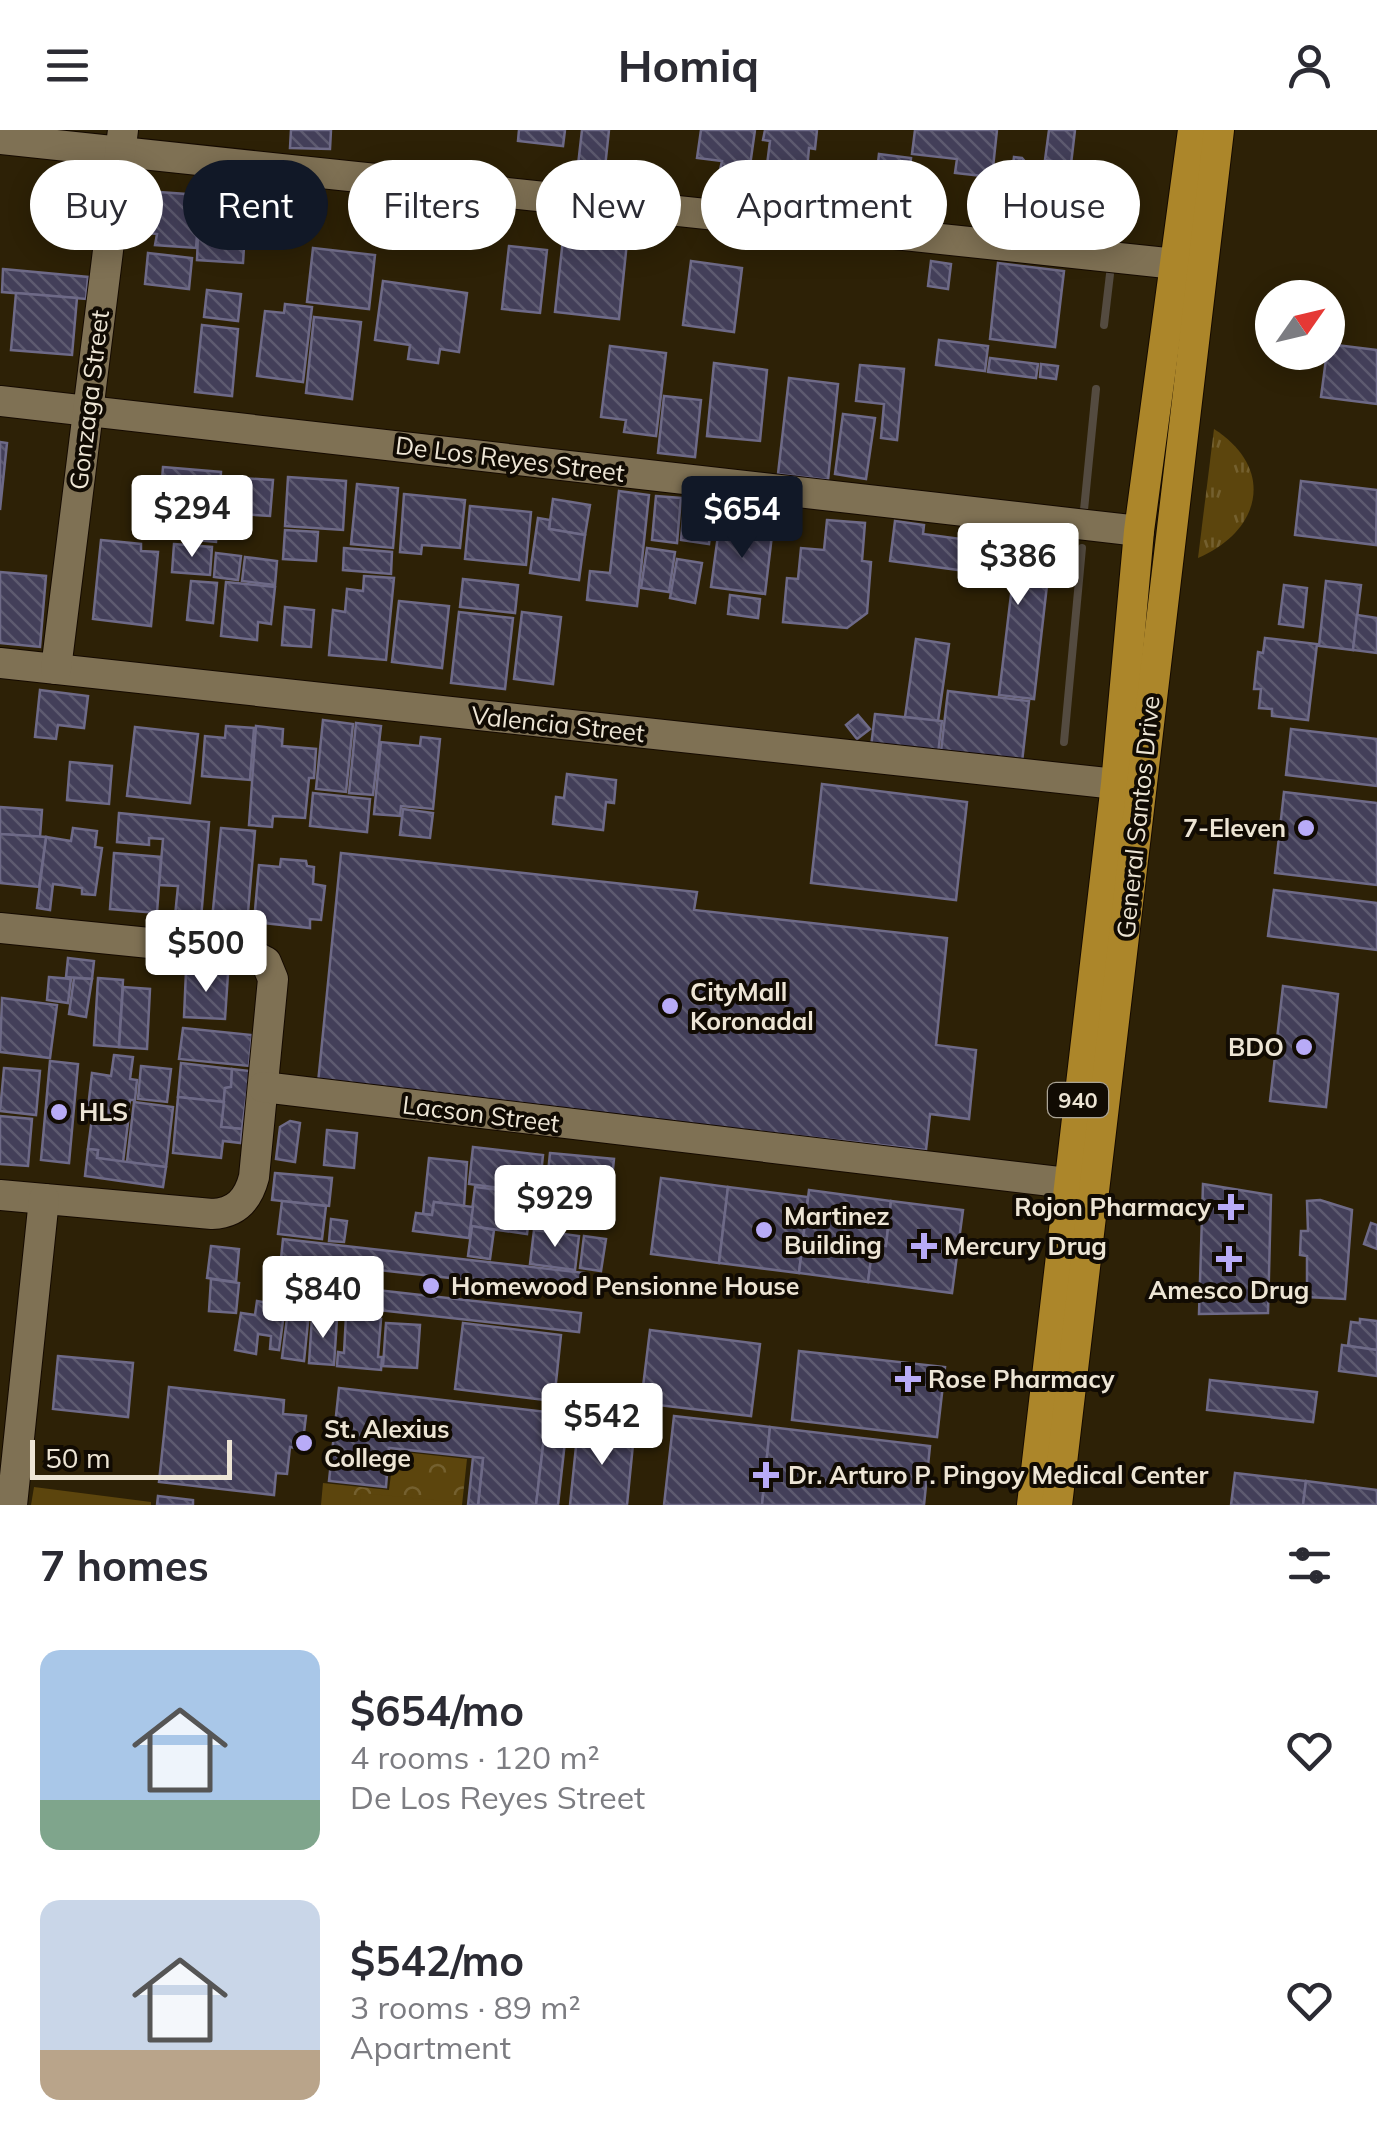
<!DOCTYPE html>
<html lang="en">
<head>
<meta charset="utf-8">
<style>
  body { margin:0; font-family:Mulish,sans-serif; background:#f2f2f3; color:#2b2b33; height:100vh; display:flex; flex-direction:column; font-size:38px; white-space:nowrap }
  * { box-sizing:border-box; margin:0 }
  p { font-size:32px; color:#7c7c81 }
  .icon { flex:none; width:55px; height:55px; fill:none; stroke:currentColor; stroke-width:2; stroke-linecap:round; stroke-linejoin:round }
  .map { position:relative; height:1375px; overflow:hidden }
  .panel { display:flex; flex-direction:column; background:#fff; flex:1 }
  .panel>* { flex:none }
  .top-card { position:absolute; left:30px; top:30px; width:1318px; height:90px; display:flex; gap:20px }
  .needle { width:65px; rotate:56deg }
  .tools { position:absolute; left:1255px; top:150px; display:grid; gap:20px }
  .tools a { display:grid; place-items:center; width:90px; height:90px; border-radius:50%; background:#fff; box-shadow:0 5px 25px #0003; font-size:50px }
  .scale { position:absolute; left:30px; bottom:25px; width:202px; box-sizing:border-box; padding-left:10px; border:5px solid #ede5d5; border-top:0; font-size:28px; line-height:35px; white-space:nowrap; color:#ede5d5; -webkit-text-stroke:8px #110b03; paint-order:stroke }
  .price { position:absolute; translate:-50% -85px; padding:0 22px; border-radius:10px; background:#fff; color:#222; font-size:32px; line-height:65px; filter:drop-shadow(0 2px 5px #0008) }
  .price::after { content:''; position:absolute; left:50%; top:60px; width:30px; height:22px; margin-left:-15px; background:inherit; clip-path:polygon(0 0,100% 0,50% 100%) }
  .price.on { background:#111827; color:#fff }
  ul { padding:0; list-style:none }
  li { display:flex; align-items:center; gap:30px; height:250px; padding:0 40px }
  li span { display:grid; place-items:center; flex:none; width:280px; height:200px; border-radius:20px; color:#555 }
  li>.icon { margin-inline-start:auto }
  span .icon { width:120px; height:120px; fill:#fffc; stroke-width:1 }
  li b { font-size:42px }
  h2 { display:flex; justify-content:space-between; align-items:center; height:120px; padding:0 40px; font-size:42px }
  .pill { padding:0 35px; border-radius:45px; background:#fff; box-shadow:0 5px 25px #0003; font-size:35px; line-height:90px }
  .pill.on { background:#111827; color:#fff }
  header { display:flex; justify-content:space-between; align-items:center; height:130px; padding:0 40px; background:#fff; font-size:45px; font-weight:700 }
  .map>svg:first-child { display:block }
  .grass { fill:url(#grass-tufts) }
  .forest { fill:url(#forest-crowns) }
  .pitch { fill:#5c450d }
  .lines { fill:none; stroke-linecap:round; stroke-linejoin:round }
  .stream { stroke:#544b40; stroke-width:8 }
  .building { fill:url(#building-back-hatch); stroke:#6e6a87; stroke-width:2.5 }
  .minor-casing { stroke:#150a00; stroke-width:32 }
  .trunk-casing { stroke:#150a00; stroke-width:32 }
  .minor { stroke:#7f7154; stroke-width:30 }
  .trunk { stroke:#ac862a; stroke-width:30 }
  .poi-dot { fill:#b8abf7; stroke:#110b03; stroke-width:4 }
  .labels { text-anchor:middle; stroke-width:8; stroke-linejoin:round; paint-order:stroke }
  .shield { fill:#110b03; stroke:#aba496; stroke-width:2.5 }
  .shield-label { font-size:22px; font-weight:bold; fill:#ede5d5 }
  .street-label { font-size:25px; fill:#ede5d5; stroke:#110b03 }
  .poi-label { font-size:25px; font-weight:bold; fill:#ede5d5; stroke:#110b03; text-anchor:start }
</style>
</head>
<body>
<header><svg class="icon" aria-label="menu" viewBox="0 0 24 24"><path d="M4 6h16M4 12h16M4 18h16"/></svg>Homiq<svg class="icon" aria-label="person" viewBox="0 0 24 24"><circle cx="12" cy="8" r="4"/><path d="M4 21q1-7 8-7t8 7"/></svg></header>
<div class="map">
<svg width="1377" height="1375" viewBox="0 0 1377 1375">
  <defs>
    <pattern id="grass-tufts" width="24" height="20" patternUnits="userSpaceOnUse" patternTransform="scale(2.5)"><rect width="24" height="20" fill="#5c450d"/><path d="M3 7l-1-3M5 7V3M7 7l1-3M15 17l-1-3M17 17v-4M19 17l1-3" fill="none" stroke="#74602f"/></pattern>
    <pattern id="forest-crowns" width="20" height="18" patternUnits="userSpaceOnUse" patternTransform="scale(2.5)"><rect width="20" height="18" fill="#5c450d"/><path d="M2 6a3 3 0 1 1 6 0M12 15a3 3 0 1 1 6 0" fill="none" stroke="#74602f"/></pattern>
    <pattern id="building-back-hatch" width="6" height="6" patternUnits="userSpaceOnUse" patternTransform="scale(2.5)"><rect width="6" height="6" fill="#433f59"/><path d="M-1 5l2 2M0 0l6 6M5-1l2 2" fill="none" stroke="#5e5b70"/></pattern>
  </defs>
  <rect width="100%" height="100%" fill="#2d2106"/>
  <path class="grass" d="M 1214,299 C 1276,339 1261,401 1198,428 Z"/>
  <polygon class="forest" points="394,1321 467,1329 462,1375 321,1375 323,1353 389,1360"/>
  <g class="pitch">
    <polygon points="34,1357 151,1372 151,1375 31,1375"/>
    <polygon points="361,1363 454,1372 454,1375 360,1375"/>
  </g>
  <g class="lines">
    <g class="stream">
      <polyline points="1104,195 1110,144"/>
      <polyline points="1084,380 1096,259"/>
      <polyline points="1064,612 1082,418"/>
    </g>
  </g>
  <g class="building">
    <polygon points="291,0 331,0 330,19 290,18"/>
    <polygon points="519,0 565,0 563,16 518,11"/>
    <polygon points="582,0 609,0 604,47 577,44"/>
    <polygon points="701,0 755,0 749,43 720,40 722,31 697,28"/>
    <polygon points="765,0 817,0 815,19 809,18 807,40 767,35 770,11 763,10"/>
    <polygon points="915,0 997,0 992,47 955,43 957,29 912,24"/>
    <polygon points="1049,0 1075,0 1071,34 1045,30"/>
    <polygon points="879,24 911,28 905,87 872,83"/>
    <polygon points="1014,27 1022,28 1031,39 1024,98 1005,96"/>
    <polygon points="159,62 200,65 196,118 155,115 157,104 147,103 150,72 158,73"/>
    <polygon points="199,80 246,85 243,133 197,130"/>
    <polygon points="594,90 629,93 619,189 555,182 564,100 593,103"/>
    <polygon points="509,116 547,120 540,183 502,179"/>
    <polygon points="313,118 375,125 369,179 307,172"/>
    <polygon points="148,123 192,128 189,159 145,154"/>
    <polygon points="691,131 742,138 734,202 683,195"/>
    <polygon points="931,131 951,134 948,159 928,156"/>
    <polygon points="998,133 1064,141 1055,217 990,209"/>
    <polygon points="3,139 88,147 86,169 2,162"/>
    <polygon points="383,151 467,163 459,222 440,219 438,233 408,229 410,215 375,210"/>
    <polygon points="207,160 241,164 238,191 204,187"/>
    <polygon points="16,163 77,168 72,225 11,220"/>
    <polygon points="285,174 312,177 303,252 257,246 265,181 284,183"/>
    <polygon points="314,187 361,192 352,269 306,263"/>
    <polygon points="202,195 238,199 232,266 195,262"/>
    <polygon points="939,210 988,216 985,241 936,235"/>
    <polygon points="1328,214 1377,220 1377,274 1321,267"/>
    <polygon points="610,216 666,223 656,306 624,302 626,290 601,287"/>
    <polygon points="990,228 1038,234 1036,248 988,242"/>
    <polygon points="714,233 767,240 760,311 707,306"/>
    <polygon points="1041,234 1058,236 1056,249 1040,247"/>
    <polygon points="860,235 904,239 897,310 881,308 884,274 856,271"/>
    <polygon points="789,248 838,254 828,350 778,344"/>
    <polygon points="664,266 701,270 695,327 658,323"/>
    <polygon points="843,284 875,288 866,349 835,344"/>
    <polygon points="0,312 7,313 0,380"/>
    <polygon points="163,337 221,342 216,412 174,408 176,388 159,387"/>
    <polygon points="226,347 273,350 270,386 224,383"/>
    <polygon points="288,347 346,351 343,400 285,396"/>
    <polygon points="1301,351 1377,360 1376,415 1295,405"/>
    <polygon points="357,354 398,358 393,418 351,414"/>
    <polygon points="619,361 649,365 637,476 587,470 590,441 610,443"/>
    <polygon points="404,364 465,370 460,418 422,415 421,424 400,422"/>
    <polygon points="724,365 776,373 772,400 720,393"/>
    <polygon points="656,366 681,368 677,413 652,410"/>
    <polygon points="685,366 714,369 709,414 681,410"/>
    <polygon points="553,369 590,375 585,405 549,399"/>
    <polygon points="470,376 531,382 526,435 465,429"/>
    <polygon points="538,388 550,390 549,399 585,405 579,450 530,443"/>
    <polygon points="827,390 865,393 862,431 871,432 867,483 847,498 783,492 787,448 798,449 801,418 824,420"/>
    <polygon points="895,391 924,395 923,404 969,410 966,441 890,431"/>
    <polygon points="719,398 772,405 765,464 711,457"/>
    <polygon points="285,400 318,402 316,431 283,429"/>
    <polygon points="101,410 141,414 141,421 158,422 151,496 93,489"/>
    <polygon points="969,410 1051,420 1034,569 999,565 1013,448 966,441"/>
    <polygon points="174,414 212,417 210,445 172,442"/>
    <polygon points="344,418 392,422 391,444 343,440"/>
    <polygon points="647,418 675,422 669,462 641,458"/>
    <polygon points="216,423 241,426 238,450 214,447"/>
    <polygon points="245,427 277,431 275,455 242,451"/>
    <polygon points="677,429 702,433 695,473 670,468"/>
    <polygon points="0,442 46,446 40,517 0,513"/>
    <polygon points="364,446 394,448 386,530 329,525 333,480 345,482 347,459 363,461"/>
    <polygon points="463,449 518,455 515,483 460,477"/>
    <polygon points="191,451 217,453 213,493 187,490"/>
    <polygon points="1326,451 1361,455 1353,520 1319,516"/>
    <polygon points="226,452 275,457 271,494 258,492 257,510 221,506"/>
    <polygon points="1284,455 1307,458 1303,497 1279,494"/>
    <polygon points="730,465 760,469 758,488 728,484"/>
    <polygon points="399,471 449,476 442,538 392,532"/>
    <polygon points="285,477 314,480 311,517 282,515"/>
    <polygon points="459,482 513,488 505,559 451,553"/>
    <polygon points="522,482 561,487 553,554 514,549"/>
    <polygon points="1357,485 1377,488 1377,523 1353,520"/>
    <polygon points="1265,508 1317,514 1308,590 1272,586 1272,579 1259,578 1261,559 1254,559 1258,522 1263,523"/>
    <polygon points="916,509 949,514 938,591 905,587"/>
    <polygon points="40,560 88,566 84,598 58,595 56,609 35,607"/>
    <polygon points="948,561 1029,571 1022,632 941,621"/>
    <polygon points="875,584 942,591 938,624 871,617"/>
    <polygon points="858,585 870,599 857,609 846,595"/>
    <polygon points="323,590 353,594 346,662 316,659"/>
    <polygon points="356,593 381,596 373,665 349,663"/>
    <polygon points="226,596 254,598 250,650 202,646 205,606 225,608"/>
    <polygon points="256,596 283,599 282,616 316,619 314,648 309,648 305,688 273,686 272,697 249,695"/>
    <polygon points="135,597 198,604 190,673 127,666"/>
    <polygon points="1291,599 1377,609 1377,656 1286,645"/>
    <polygon points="421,607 440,609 433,679 401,676 400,686 374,684 381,612 420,616"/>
    <polygon points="70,632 112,636 109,674 67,670"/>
    <polygon points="567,644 616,650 614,673 606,672 603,700 553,694 556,667 564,668"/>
    <polygon points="822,654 967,672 956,770 811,753"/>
    <polygon points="1284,662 1377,673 1377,755 1275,743"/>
    <polygon points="313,663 370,669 367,702 310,696"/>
    <polygon points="0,677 42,680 40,707 0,704"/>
    <polygon points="403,679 433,683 430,708 400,705"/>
    <polygon points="119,683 209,692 201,789 175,786 178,756 159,755 163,709 149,708 149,715 117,712"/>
    <polygon points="73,698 97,701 95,717 102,718 95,765 82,764 82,758 53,754 50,780 37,778 46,707 71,711"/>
    <polygon points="221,698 255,701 247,794 212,790"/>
    <polygon points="0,704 46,707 39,757 0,753"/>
    <polygon points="114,723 161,727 157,783 110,779"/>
    <polygon points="341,723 697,762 694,780 947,808 936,915 976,920 969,989 930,984 926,1020 318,953"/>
    <polygon points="281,729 306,731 307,736 314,737 313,754 325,756 321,790 310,789 310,798 254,792 259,735 280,737"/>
    <polygon points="1274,760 1377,773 1377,820 1268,806"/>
    <polygon points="68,828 94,831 92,849 66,847"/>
    <polygon points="186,841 228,844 225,889 184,887"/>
    <polygon points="49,847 71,849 68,873 47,870"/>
    <polygon points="74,848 92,849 86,887 69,884"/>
    <polygon points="98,848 123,850 119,917 94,915"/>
    <polygon points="1283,856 1338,864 1326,977 1270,971"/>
    <polygon points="123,857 150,859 147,919 119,917"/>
    <polygon points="2,868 57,875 50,928 0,922"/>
    <polygon points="183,898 252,905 249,936 179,929"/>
    <polygon points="114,925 133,927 130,949 137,950 135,970 130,970 128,982 88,978 92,943 111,946"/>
    <polygon points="50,931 78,934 69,1033 41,1030"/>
    <polygon points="181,933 232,939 231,957 225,958 224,972 178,967"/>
    <polygon points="141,936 171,939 167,972 138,969"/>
    <polygon points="4,938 40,941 36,985 0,981"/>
    <polygon points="232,939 250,941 242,999 221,997 225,958 231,957"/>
    <polygon points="178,967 224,972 221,997 242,999 241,1013 223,1011 221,1028 173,1023"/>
    <polygon points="134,972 173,977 166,1037 127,1032"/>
    <polygon points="93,980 129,985 123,1032 97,1028 98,1020 88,1019"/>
    <polygon points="0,986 32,989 28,1036 0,1034"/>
    <polygon points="290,991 300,993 295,1032 276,1029 280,997"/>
    <polygon points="327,1000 357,1003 354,1038 324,1035"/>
    <polygon points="473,1017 543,1025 539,1063 469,1054"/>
    <polygon points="88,1019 98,1020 97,1028 166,1037 163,1057 85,1046"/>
    <polygon points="550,1023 614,1029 611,1059 547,1053"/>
    <polygon points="429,1028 467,1032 464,1076 434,1072 432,1085 423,1084"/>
    <polygon points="275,1043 332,1048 329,1076 272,1070"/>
    <polygon points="661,1048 728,1057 719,1133 651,1124"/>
    <polygon points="550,1053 599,1058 598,1078 548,1073"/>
    <polygon points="1203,1054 1271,1065 1268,1183 1199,1184"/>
    <polygon points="475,1057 532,1064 527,1104 470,1096"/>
    <polygon points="728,1057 808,1067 799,1143 719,1133"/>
    <polygon points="809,1060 891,1071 886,1116 873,1114 868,1152 799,1143"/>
    <polygon points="1320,1070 1352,1080 1345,1169 1307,1167 1307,1126 1300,1125 1301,1101 1308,1101 1307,1071"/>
    <polygon points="282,1071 326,1076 322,1109 278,1104"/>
    <polygon points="891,1071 963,1080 952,1163 868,1152 873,1114 886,1116"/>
    <polygon points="434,1072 473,1077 469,1108 413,1101 416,1083 432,1085"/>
    <polygon points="536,1074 554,1077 551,1101 532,1098"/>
    <polygon points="331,1089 347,1091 344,1112 329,1111"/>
    <polygon points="1371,1093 1377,1095 1377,1119 1364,1114"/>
    <polygon points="472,1096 494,1100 490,1129 468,1126"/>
    <polygon points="534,1100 579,1106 575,1140 530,1134"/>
    <polygon points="584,1106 606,1109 601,1141 580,1138"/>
    <polygon points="283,1109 585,1143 583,1163 281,1129"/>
    <polygon points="211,1116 239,1119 236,1152 207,1148"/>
    <polygon points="211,1149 239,1153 236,1183 209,1181"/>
    <polygon points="279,1149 581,1183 579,1202 277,1169"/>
    <polygon points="257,1171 285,1176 279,1220 270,1219 271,1206 258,1204 256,1224 235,1220 241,1183 255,1185"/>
    <polygon points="288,1180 309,1182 304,1231 282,1228"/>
    <polygon points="346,1186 381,1189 378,1227 382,1227 381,1240 337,1236 338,1222 344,1223"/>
    <polygon points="312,1187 337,1189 334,1235 309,1233"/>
    <polygon points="1360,1189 1377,1191 1377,1220 1348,1216 1351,1192 1360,1193"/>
    <polygon points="386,1193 420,1195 417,1238 383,1236"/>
    <polygon points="463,1193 561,1205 554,1271 455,1259"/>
    <polygon points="650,1200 760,1214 751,1286 641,1273"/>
    <polygon points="1342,1215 1377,1220 1377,1246 1339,1241"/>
    <polygon points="799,1221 945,1237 937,1307 792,1290"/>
    <polygon points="58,1226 133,1233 128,1287 53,1279"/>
    <polygon points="1210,1250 1317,1262 1313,1292 1207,1280"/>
    <polygon points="169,1257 284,1270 283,1284 306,1286 302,1319 290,1317 287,1344 276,1343 274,1365 159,1352"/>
    <polygon points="339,1258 547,1282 536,1375 478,1375 483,1328 473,1327 389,1318 386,1357 329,1351"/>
    <polygon points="547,1282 568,1284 558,1375 536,1375"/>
    <polygon points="674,1286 770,1297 762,1375 664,1375"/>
    <polygon points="578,1297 634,1304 627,1375 570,1375"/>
    <polygon points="770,1297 930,1316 924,1375 762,1375"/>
    <polygon points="473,1327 483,1328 478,1375 468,1375"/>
    <polygon points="1235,1343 1306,1351 1303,1375 1231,1375"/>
    <polygon points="1306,1351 1377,1360 1377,1375 1303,1375"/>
    <polygon points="158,1366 193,1370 193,1375 157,1375"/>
  </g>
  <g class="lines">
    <defs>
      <g id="minor">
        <polyline points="0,9 1176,134"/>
        <polyline points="0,271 1139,401"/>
        <polyline points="0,533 1116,654"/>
        <polyline points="56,539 123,0"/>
        <path d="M 0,798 L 249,823 L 266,832 L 273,849 L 254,1047 C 248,1070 236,1083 212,1084 L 0,1065"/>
        <polyline points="263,957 1093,1056"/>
        <polyline points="12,1375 44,1069"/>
      </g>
      <g id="trunk">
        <polyline points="1032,1375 1116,654 1139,401 1193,0"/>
        <polyline points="1057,1375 1219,0"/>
      </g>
    </defs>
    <use href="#minor" class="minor-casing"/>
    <use href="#trunk" class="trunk-casing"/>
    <use href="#minor" class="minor"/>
    <use href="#trunk" class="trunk"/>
  </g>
  <g class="poi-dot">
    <circle cx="1306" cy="698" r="10"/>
    <circle cx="670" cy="876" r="10"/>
    <circle cx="1304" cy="917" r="10"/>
    <circle cx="59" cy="982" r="10"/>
    <path d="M1226 1062h10v10h10v10h-10v10h-10v-10h-10v-10h10z"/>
    <circle cx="764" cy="1100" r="10"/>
    <path d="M919 1101h10v10h10v10h-10v10h-10v-10h-10v-10h10z"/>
    <path d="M1224 1114h10v10h10v10h-10v10h-10v-10h-10v-10h10z"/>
    <circle cx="431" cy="1156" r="10"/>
    <path d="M903 1234h10v10h10v10h-10v10h-10v-10h-10v-10h10z"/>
    <circle cx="304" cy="1313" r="10"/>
    <path d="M761 1330h10v10h10v10h-10v10h-10v-10h-10v-10h10z"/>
  </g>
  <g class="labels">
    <rect class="shield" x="1048" y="953" width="60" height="34" rx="8"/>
    <g class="shield-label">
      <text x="1078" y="978">940</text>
    </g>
    <g class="street-label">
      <text transform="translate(89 270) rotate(-83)" y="9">Gonzaga Street</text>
      <text transform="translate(510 329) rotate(7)" y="9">De Los Reyes Street</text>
      <text transform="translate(558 594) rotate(6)" y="9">Valencia Street</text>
      <text transform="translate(1138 687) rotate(-84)" y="9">General Santos Drive</text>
      <text transform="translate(481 984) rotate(7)" y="9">Lacson Street</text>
    </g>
    <g class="poi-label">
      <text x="1286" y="707" text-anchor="end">7-Eleven</text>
      <text x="690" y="871">CityMall<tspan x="690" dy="29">Koronadal</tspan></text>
      <text x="1284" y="926" text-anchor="end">BDO</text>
      <text x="79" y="991">HLS</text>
      <text x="1211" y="1086" text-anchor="end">Rojon Pharmacy</text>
      <text x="784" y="1095">Martinez<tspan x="784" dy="29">Building</tspan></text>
      <text x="944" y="1125">Mercury Drug</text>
      <text x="451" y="1165">Homewood Pensionne House</text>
      <text x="1229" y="1169" text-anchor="middle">Amesco Drug</text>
      <text x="928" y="1258">Rose Pharmacy</text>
      <text x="324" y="1308">St. Alexius<tspan x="324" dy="29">College</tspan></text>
      <text x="788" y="1354">Dr. Arturo P. Pingoy Medical Center</text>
    </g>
  </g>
</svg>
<div class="tools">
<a><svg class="needle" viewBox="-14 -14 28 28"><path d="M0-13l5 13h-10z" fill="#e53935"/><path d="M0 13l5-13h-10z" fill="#7c7c81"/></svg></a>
</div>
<div class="scale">50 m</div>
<b class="price" style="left:192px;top:430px">$294</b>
<b class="price on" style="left:742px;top:431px">$654</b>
<b class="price" style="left:1018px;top:478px">$386</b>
<b class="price" style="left:206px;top:865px">$500</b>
<b class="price" style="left:555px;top:1120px">$929</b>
<b class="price" style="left:323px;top:1211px">$840</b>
<b class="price" style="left:602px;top:1338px">$542</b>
<div class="top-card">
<a class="pill">Buy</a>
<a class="pill on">Rent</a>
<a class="pill">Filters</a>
<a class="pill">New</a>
<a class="pill">Apartment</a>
<a class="pill">House</a>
</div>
</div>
<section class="panel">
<h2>7 homes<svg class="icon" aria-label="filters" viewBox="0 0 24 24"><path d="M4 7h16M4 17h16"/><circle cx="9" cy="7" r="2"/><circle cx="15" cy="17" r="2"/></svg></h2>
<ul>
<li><span style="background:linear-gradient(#a9c7e8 75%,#7fa58c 0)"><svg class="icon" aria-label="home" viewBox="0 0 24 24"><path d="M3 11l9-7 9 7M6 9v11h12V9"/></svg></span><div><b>$654/mo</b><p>4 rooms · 120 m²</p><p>De Los Reyes Street</p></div><svg class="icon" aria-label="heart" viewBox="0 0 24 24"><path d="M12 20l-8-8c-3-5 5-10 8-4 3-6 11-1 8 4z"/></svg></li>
<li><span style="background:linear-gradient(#c9d6e8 75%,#b9a48a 0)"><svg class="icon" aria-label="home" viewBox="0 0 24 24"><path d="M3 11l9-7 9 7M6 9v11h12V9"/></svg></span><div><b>$542/mo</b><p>3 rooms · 89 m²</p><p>Apartment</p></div><svg class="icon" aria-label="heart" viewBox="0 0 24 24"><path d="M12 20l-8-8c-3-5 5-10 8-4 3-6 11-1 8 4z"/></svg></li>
</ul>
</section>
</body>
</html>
